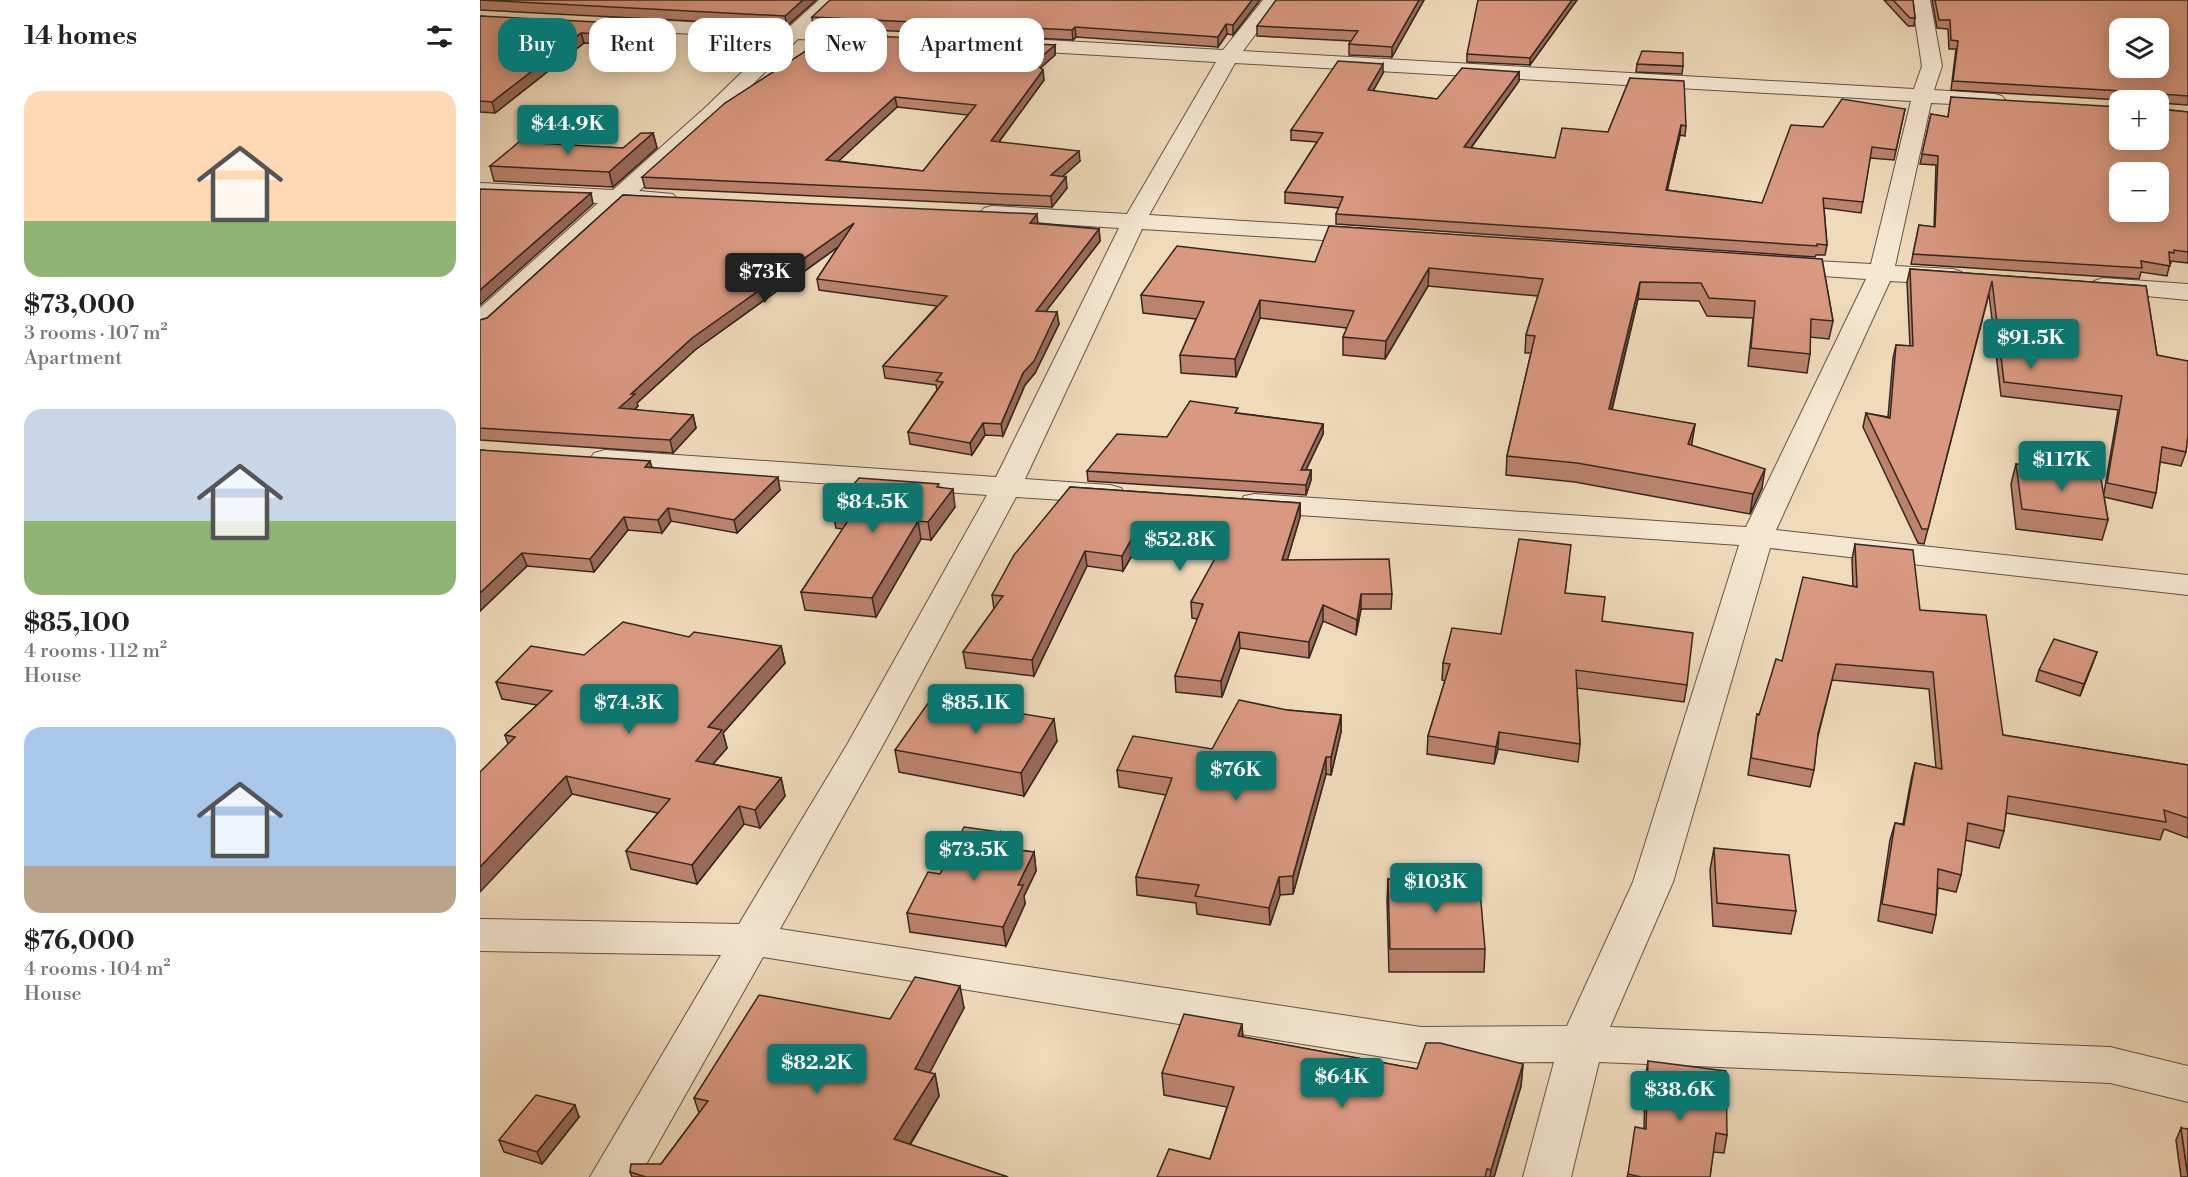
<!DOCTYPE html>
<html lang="en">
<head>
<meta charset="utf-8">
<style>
  body { margin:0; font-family:"Libre Bodoni",serif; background:#f2f2f2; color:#222; height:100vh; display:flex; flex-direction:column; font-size:22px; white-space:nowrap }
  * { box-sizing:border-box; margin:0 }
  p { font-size:20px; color:#767676 }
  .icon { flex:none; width:33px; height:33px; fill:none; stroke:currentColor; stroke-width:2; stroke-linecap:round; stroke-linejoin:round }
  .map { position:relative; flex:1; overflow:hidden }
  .drawer { display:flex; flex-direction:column; background:#fff; width:480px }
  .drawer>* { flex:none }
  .guide { position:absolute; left:18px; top:18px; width:570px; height:54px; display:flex; gap:12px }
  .tools { position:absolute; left:1629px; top:18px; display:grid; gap:12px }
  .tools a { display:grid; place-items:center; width:60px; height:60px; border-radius:12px; background:#fff; box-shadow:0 3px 15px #0003; font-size:30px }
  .price { position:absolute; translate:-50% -51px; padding:0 14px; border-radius:6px; background:#0f766e; color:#fff; font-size:20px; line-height:39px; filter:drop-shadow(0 2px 3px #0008) }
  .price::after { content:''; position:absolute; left:50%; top:36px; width:18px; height:14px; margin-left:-9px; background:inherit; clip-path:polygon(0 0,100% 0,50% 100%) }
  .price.active { background:#222; color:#fff }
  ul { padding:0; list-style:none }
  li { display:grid; align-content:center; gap:12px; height:318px; padding:0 24px }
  li span { display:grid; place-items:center; height:186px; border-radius:18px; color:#555 }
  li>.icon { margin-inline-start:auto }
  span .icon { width:108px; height:108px; fill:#fffc; stroke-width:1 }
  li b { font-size:26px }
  h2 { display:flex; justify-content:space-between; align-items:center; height:72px; padding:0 24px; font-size:26px }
  .chip { padding:0 21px; border-radius:18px; background:#fff; box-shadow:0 3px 15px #0003; font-size:21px; line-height:54px }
  .chip.active { background:#0f766e; color:#fff }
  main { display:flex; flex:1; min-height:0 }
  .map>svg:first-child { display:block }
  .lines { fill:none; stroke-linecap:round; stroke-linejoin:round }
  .minor-casing { stroke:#635446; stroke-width:2 }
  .minor { fill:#f5e7d2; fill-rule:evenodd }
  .wall { fill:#bb836e; stroke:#34271f; stroke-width:1.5; fill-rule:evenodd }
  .shaded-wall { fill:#986a5a; stroke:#34271f; stroke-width:1.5 }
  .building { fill:#d99880; stroke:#34271f; stroke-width:1.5; fill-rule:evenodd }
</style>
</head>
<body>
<main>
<section class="drawer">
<h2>14 homes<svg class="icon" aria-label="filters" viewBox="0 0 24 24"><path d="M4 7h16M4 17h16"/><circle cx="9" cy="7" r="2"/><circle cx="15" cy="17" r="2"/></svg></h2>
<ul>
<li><span style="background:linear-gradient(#ffd9b3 70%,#8fb573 0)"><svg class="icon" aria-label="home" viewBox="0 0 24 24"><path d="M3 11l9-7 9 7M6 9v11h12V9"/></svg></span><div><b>$73,000</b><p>3 rooms · 107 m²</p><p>Apartment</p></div></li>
<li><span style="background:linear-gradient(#c9d6e8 60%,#8fb573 0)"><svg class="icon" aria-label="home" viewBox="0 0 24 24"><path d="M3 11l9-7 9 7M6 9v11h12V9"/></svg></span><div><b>$85,100</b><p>4 rooms · 112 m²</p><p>House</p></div></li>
<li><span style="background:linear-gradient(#a9c7e8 75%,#b9a48a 0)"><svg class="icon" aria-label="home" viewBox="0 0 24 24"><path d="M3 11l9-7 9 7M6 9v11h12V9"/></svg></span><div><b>$76,000</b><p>4 rooms · 104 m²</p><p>House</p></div></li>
</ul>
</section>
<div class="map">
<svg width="1708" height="1177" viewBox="0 0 1708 1177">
  <rect width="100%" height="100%" fill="#efdaba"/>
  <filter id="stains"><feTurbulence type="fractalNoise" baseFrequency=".00333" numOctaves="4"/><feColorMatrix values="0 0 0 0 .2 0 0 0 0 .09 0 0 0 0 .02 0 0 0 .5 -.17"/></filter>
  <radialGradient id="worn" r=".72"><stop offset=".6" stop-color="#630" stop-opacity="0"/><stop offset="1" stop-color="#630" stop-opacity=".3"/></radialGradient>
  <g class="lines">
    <defs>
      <g id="minor">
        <polygon points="339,0 359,0 329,28 398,31 405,33 408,37 405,41 398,43 318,39 242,115 159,191 193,194 197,199 193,204 185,206 144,204 9,328 0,330 0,308 118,203 0,197 0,183 133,190 227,106 297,38 132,30 125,28 123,24 125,20 132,18 309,27"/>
        <path d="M 783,0 L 801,0 L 763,51 L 1434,89 L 1442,66 L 1432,0 L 1450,0 L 1462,66 L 1454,90 L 1515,94 L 1522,96 L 1525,100 L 1522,104 L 1515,106 L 1451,103 L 1415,266 L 1473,269 L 1482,272 L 1486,277 L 1482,282 L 1473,285 L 1410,281 L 1296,530 L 1708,575 L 1708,595 L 1290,548 L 1193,882 L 1130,1027 L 1630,1047 L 1708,1066 L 1708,1102 L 1630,1083 L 1119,1062 L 1091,1177 L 1043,1177 L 1074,1062 L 941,1063 L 283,957 L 159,1177 L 110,1177 L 241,955 L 0,951 L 0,919 L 259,924 L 368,743 L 507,495 L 125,468 L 114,465 L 110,459 L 114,453 L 125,450 L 516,477 L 639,228 L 512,220 L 504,218 L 500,213 L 504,208 L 512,206 L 647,214 L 736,62 L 530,50 L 523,48 L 520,44 L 523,40 L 530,38 L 743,50 ZM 755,63 L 1431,101 L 1391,264 L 1300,259 L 1291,261 L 1288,266 L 1291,271 L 1300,273 L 1386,279 L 1266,527 L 775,494 L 764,496 L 760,503 L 764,510 L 775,512 L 1259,545 L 1153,882 L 1087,1026 L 941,1027 L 300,929 L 404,743 L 536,497 L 630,503 L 641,500 L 645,494 L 641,488 L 630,485 L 545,479 L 662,229 L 892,243 L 901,241 L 904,236 L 901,231 L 892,229 L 669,215 Z"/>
        <polygon points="1623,278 1708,284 1708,300 1614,291 1610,286 1614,281"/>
      </g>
    </defs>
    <use href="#minor" class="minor-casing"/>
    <use href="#minor" class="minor"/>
  </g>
  <g class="wall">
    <polygon points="0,0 336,0 307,26 0,10"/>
    <polygon points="780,0 753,35 747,34 738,47 596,37 593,40 333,27 332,17"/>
    <polygon points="944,0 912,57 869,55 869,44 871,41 777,36 777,26"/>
    <polygon points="1097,0 1050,65 987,62 987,54"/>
    <polygon points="1404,0 1433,0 1435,18 1434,26 1428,26"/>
    <polygon points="1452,0 1708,0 1708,105 1679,103 1679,109 1708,112 1708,263 1691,261 1691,263 1690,263 1687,276 1661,272 1659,279 1431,264 1439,225 1454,227 1456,165 1440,164 1451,114 1468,117 1471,97 1640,140 1678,100 1641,100 1471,90 1476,49 1469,49 1468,29 1457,28"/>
    <polygon points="0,16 177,35 163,46 104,43 15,113 0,112"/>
    <path d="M 575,45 L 575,55 L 560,68 L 564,80 L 519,142 L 600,161 L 583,176 L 587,188 L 572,207 L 165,188 L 162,177 ZM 417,107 L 488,115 L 443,171 L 358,161 Z"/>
    <polygon points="1157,64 1203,66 1202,74 1156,72"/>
    <polygon points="1039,72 1039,81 991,148 1075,158 1128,132 1150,78 1206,126 1205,136 1200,135 1187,190 1282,203 1343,127 1425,109 1414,160 1390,158 1381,213 1344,208 1347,245 1345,255 1336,255 1335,257 856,224 856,214 859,208 805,203 805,192 837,142 811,140 811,130 903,73 893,91 957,99"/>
    <polygon points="173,133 177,148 133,187 14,181 10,166 143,148"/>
    <polygon points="143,195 558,223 619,229 620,241 566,311 579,324 555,373 545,385 523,436 505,435 492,455 430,444 428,432 457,390 456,385 405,378 403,366 457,306 339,290 337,279 358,247 215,350 157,403 158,406 154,410 213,415 216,428 193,453 0,440 0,320 7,318"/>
    <polygon points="1342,259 1353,321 1349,339 1330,337 1330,354 1327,373 1268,366 1273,318 1227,316 1219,301 1158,299 1132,410 1215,424 1211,445 1282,488 1270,514 1095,482 1026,475 1027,456 1051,353 1045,353 1046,335 1058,296 948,286 905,359 863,355 863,337 867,328 780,318 756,377 701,373 700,355 716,319 663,313 661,295 835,262"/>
    <polygon points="1430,269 1666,286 1677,355 1706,452 1701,466 1680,462 1676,493 1672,508 1624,497 1628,520 1622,540 1536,529 1531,484 1536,464 1624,493 1638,410 1521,396 1509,294 1444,544 1438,543 1383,427 1386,413 1408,417 1413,358 1416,345 1430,346 1427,282"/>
    <polygon points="758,413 843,424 843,434 826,470 831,470 831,480 826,495 608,481 607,471 687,437"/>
    <polygon points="0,450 172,468 300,490 257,533 191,521 182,533 148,530 114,572 47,566 0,611"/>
    <polygon points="460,487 475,507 451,540 441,539 396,617 325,610 321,592 363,529 356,528 352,510"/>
    <polygon points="590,487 820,503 820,517 807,560 912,594 911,609 881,609 876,635 843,621 829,658 760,648 742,697 696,692 695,676 718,619 712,618 711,602 737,557 657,547 643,571 607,566 554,676 486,668 483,652 514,609 512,595"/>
    <polygon points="1375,544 1440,610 1523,735 1708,765 1708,838 1684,829 1680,840 1526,813 1524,831 1519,848 1485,840 1481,875 1476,892 1458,888 1456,915 1452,933 1398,921 1410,840 1415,823 1423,824 1431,780 1435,763 1456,768 1449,689 1352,680 1337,740 1334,770 1330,787 1268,775 1277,714 1279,715 1302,661 1373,587 1372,559"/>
    <polygon points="1089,561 1085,593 1207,685 1204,702 1097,688 1100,744 1098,762 1018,749 1014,764 947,754 948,736 965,681 962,680 963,663 1021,634"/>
    <polygon points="209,637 301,646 305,663 243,733 247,748 233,764 301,778 305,796 280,828 264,824 217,884 151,869 146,851 178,813 92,794 28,744 25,735 57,705 22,699 16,682 104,655"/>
    <polygon points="1617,652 1600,696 1556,681 1559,670"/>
    <polygon points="807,710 861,715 861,732 851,775 846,774 813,894 800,895 790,925 717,914 716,903 657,895 656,877 686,795 639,787 637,770 732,749"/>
    <polygon points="577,741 544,796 419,772 415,750"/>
    <polygon points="520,832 523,848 554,852 556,871 544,896 545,904 526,946 430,932 427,913 460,874"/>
    <polygon points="1234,848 1316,911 1311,934 1233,926 1230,870"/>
    <polygon points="908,879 1005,949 1004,972 909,972 907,901"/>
    <polygon points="484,1008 449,1073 455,1074 459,1096 430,1145 528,1177 152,1177 150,1172 181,1164 219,1113 214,1098 410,1019"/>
    <polygon points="762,1024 763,1037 937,1069 1043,1064 1041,1086 1014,1177 677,1177 730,1159 747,1107 684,1095 682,1073"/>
    <polygon points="1168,1061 1247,1135 1244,1153 1233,1152 1230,1177 1147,1177 1164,1129 1165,1079"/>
    <polygon points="99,1117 62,1164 24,1152 19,1140"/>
    <polygon points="1701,1128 1708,1177 1701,1177 1696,1140"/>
  </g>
  <g class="shaded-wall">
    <polygon points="323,0 336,0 307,26 305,16"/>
    <polygon points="772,0 780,0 753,35 753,25"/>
    <polygon points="939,0 944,0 912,57 912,47"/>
    <polygon points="1092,0 1097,0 1050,65 1050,58"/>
    <polygon points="746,24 747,34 738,47 738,37"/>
    <polygon points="175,25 177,35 163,46 160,36"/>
    <polygon points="595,27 596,37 593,40 592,30"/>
    <polygon points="101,33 104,43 15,113 12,102"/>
    <polygon points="575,45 575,55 555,73 554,63"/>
    <polygon points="903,64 903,73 888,100 888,90"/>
    <polygon points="563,70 564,80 512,151 511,141"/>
    <polygon points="1039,72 1039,81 984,157 984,147"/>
    <polygon points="415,97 417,107 348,171 346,160"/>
    <polygon points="1201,125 1200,135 1185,200 1186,190"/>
    <polygon points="173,133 177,148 133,187 129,172"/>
    <polygon points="599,151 600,161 572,186 571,175"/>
    <polygon points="586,177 587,188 572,207 571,196"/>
    <polygon points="111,193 113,204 0,305 0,290"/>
    <polygon points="557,214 558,225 550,223"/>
    <polygon points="374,223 376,234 215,350 157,403 158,406 142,421 139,408 151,394 212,338"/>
    <polygon points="619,229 620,241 557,323 556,311"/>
    <polygon points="949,268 948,286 905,359 906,341"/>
    <polygon points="1160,282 1158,299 1127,428 1129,409"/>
    <polygon points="780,300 780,318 756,377 755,359"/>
    <polygon points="577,312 579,324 555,373 545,385 523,436 521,424 543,373"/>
    <polygon points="213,415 216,428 193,453 190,440"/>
    <polygon points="503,423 505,435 492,455 490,443"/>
    <polygon points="843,424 843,434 821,480 821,470"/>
    <polygon points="1215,424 1212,443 1205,463 1208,444"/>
    <polygon points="170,461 174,474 165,467"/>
    <polygon points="1285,469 1282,488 1270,514 1273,494"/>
    <polygon points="831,470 831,480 826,495 826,485"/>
    <polygon points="298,477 300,490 257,533 254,520"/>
    <polygon points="473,489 475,507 451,540 448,522"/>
    <polygon points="820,503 820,517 803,575 802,560"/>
    <polygon points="188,508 191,521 182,533 178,520"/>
    <polygon points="144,517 148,530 114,572 110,559"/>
    <polygon points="438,521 441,539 396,617 392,598"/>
    <polygon points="656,531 657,547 643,571 642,556"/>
    <polygon points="605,551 607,566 554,676 552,660"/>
    <polygon points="42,553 47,566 0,611 0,593"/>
    <polygon points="881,594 881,609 876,635 877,620"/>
    <polygon points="843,605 843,621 829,658 829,642"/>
    <polygon points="759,632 760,648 742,697 741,681"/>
    <polygon points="301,646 305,663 243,733 247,748 221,778 216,761 228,727"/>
    <polygon points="1617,652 1613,663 1600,696 1604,684"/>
    <polygon points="861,715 861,732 851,775 851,757"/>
    <polygon points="574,719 577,741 544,796 541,773"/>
    <polygon points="1019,732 1018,749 1014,764 1016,747"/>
    <polygon points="846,757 846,774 813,894 813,876"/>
    <polygon points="86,776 92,794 0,892 0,867"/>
    <polygon points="301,778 305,796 280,828 275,810"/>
    <polygon points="259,806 264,824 217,884 212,865"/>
    <polygon points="520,832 523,850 513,847"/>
    <polygon points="554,852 556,871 544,896 545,904 526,946 523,927 538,885"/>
    <polygon points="799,877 800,895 790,925 789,908"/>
    <polygon points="480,986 484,1008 440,1091 435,1069"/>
    <polygon points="762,1024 763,1046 758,1036"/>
    <polygon points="1043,1064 1041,1086 1014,1177 1010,1177 1011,1170"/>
    <polygon points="455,1074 459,1096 419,1162 414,1139"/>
    <polygon points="95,1105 99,1117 62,1164 57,1152"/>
  </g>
  <g class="building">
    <polygon points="0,0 323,0 305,16"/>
    <polygon points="350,0 772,0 753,25 746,24 738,37 595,27 592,30 332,17"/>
    <polygon points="796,0 939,0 912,47 869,44 878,31 777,26"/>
    <polygon points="998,0 1092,0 1050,58 987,54"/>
    <polygon points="1413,0 1433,0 1435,18 1430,18"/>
    <path d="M 1455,0 L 1708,0 L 1708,96 L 1681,94 L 1678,96 L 1678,100 L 1645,100 L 1645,93 L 1642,91 L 1473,81 L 1478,41 L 1471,40 L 1470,20 L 1459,20 ZM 1640,28 L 1678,28 L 1678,68 L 1640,68 Z"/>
    <polygon points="0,16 175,25 160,36 101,33 12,102 0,101"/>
    <path d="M 352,34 L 575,45 L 554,63 L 563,70 L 511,141 L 599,151 L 571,175 L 586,177 L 571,196 L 162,177 L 245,103 ZM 415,97 L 496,105 L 443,171 L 346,160 Z"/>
    <polygon points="1162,51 1203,53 1203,66 1157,64"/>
    <polygon points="858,61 903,64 888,90 957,99 982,68 1039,72 984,147 1075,158 1082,128 1128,132 1150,78 1204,81 1206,126 1201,125 1186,190 1282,203 1311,125 1343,127 1362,99 1425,109 1416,150 1392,147 1383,202 1343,198 1347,245 1337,244 1337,246 856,214 863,197 805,192 843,133 811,130"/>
    <path d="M 1471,97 L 1640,107 L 1640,140 L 1678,140 L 1678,101 L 1679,109 L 1708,112 L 1708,252 L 1694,250 L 1694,253 L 1689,252 L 1690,266 L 1661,261 L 1662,268 L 1433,254 L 1439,225 L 1455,227 L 1458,156 L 1442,154 L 1451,114 L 1468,117 ZM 1640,172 L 1678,172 L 1678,212 L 1640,212 Z"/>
    <polygon points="161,133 173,133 129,172 10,166 39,142 143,148"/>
    <polygon points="0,189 111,193 0,290"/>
    <polygon points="143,195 557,214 550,223 619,229 556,311 577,312 554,361 543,373 521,424 503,423 490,443 428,432 463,382 456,381 462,373 403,366 467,296 337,279 374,223 212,338 151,394 155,394 139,408 213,415 190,440 0,428 0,320 7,318"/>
    <polygon points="849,226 1342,259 1353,321 1331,319 1330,354 1271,348 1275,301 1229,298 1221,283 1160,282 1129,409 1215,424 1208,444 1285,469 1273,494 1097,463 1027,456 1055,336 1046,335 1063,279 949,268 906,341 863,337 874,311 780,300 755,359 700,355 724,302 661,295 697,246 835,262"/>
    <polygon points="1430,269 1666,286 1677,355 1708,361 1708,435 1706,452 1682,447 1676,493 1627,483 1642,396 1524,382 1512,281 1448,529 1442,529 1386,413 1410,418 1416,345 1433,346"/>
    <polygon points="710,401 758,408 755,413 843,424 821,470 831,470 826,485 607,471 637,434 687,437"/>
    <polygon points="0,450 170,461 165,467 298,477 254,520 188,508 178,520 144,517 110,559 42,553 0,593"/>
    <polygon points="1536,464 1620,473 1628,520 1542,509"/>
    <polygon points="379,478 459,484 457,487 473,489 448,522 438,521 392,598 321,592 373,513 352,510"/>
    <polygon points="590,487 820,503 802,560 909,559 912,594 881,594 877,620 843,605 829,642 759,632 741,681 695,676 723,604 711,602 744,542 656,531 642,556 605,551 552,660 483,652 523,596 512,595 534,555"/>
    <polygon points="1039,539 1091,545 1085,593 1125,597 1122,621 1213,633 1207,685 1096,670 1100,744 1019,732 1016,747 948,736 970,664 963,663 972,628 1021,634"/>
    <polygon points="1375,544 1433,550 1440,610 1506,615 1523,735 1708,765 1708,818 1684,810 1686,822 1528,796 1524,831 1488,823 1481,875 1458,869 1456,915 1402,904 1415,823 1424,825 1435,763 1462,769 1453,672 1356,664 1338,734 1334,770 1271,758 1277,714 1279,715 1296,659 1302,661 1323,577 1377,587"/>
    <polygon points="143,622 209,637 214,632 301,646 228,727 242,730 216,761 301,778 275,810 259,806 212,865 146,851 190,799 86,776 0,867 0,772 35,737 25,735 72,691 16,682 51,646 104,655"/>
    <polygon points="1574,639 1617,652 1604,684 1559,670"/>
    <polygon points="451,699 574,719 541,773 415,750"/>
    <polygon points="759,700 807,710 861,715 851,757 846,757 813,876 799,877 789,908 715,896 719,885 656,877 692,778 637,770 653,736 732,749"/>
    <polygon points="484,827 520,832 513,847 554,852 538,885 543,885 523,927 427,913 448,872 460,874"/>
    <polygon points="1234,848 1309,855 1316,911 1237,903"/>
    <polygon points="908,879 999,879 1005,949 910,949"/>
    <polygon points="435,977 480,986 435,1069 455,1074 414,1139 528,1177 166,1177 150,1172 151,1164 181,1164 228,1101 214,1098 279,995 410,1019"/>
    <polygon points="704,1014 762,1024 758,1036 937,1069 946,1043 960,1043 1043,1064 1011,1170 1007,1169 1005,1177 677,1177 689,1149 730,1159 754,1087 682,1073"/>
    <polygon points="1168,1061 1246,1071 1247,1135 1236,1133 1230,1177 1161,1177 1148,1174 1155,1127 1166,1129"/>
    <polygon points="56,1095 95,1105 57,1152 19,1140"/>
    <polygon points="1701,1128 1708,1129 1708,1177"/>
  </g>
  <rect width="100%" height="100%" filter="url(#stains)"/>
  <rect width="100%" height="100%" fill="url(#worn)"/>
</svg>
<div class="tools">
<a><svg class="icon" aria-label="layers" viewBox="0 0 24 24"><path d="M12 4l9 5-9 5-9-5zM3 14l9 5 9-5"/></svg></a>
<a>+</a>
<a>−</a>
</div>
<b class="price" style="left:88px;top:156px">$44.9K</b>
<b class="price active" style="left:285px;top:304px">$73K</b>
<b class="price" style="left:1551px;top:370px">$91.5K</b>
<b class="price" style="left:1582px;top:492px">$117K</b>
<b class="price" style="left:393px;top:534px">$84.5K</b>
<b class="price" style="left:700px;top:572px">$52.8K</b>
<b class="price" style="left:149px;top:735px">$74.3K</b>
<b class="price" style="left:496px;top:735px">$85.1K</b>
<b class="price" style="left:756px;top:802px">$76K</b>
<b class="price" style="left:494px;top:882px">$73.5K</b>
<b class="price" style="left:956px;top:914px">$103K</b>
<b class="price" style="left:337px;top:1095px">$82.2K</b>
<b class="price" style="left:862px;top:1109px">$64K</b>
<b class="price" style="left:1200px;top:1122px">$38.6K</b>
<div class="guide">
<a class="chip active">Buy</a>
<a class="chip">Rent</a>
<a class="chip">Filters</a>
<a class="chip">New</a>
<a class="chip">Apartment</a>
</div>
</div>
</main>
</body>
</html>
